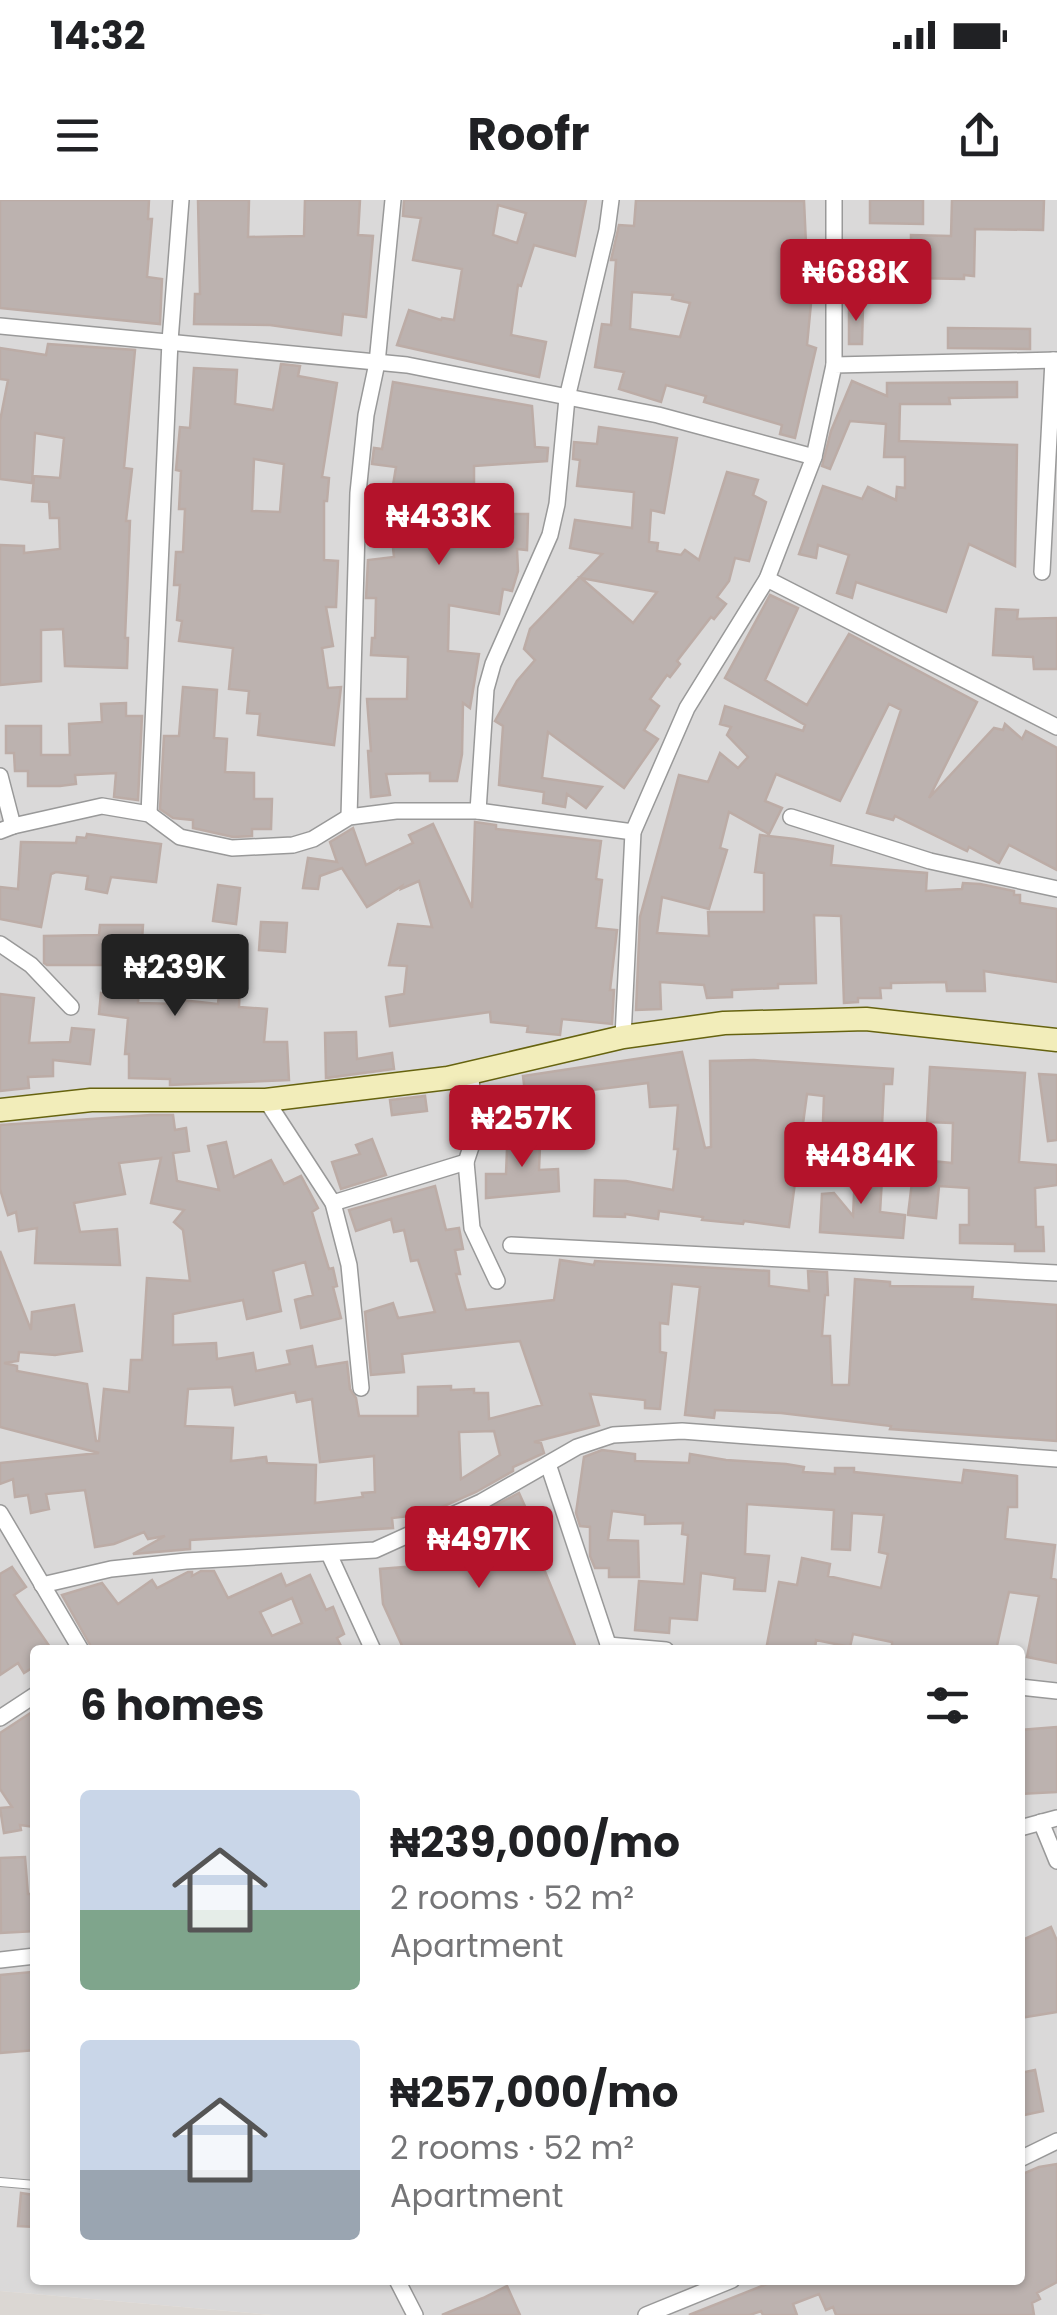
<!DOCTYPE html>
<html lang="en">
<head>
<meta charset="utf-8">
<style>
  body { margin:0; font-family:Poppins,sans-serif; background:#f2f2f2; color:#202124; height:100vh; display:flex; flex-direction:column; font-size:38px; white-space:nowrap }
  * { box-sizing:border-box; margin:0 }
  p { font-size:32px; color:#757577 }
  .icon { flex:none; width:55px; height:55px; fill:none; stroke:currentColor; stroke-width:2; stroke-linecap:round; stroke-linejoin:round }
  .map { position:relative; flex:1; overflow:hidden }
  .sheet { position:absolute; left:30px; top:1445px; width:995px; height:640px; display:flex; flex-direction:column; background:#fff; border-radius:10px; box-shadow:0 2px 8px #0004 }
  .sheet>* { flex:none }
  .price { position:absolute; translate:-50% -85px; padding:0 22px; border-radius:10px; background:#b4132b; color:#fff; font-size:32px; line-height:65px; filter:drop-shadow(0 2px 5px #0008) }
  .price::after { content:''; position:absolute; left:50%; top:60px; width:30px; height:22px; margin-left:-15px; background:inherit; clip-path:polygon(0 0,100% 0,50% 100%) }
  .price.selected { background:#222; color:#fff }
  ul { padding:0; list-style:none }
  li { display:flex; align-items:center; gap:30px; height:250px; padding:0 50px }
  li span { display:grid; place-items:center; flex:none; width:280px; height:200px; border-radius:10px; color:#555 }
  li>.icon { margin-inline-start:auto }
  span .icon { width:120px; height:120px; fill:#fffc; stroke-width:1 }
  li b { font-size:42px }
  h2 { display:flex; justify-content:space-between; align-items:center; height:120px; padding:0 50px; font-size:42px }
  .status { display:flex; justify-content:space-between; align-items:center; height:70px; padding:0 50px; background:#fff; direction:ltr }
  .status svg { height:28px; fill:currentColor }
  header { display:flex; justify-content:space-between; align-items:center; height:130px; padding:0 50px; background:#fff; font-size:45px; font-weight:700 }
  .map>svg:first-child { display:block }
  .residential { fill:#dad9d9; fill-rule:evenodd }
  .airport { fill:#dbd7d3 }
  .building { fill:#bcb2af; stroke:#bcaca6; stroke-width:2.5; fill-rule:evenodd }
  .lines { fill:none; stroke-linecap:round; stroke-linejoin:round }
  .lane-casing { stroke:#999; stroke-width:10 }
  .street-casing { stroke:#999; stroke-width:18 }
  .secondary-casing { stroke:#66630f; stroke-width:25 }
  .lane { stroke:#fff; stroke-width:8 }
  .street { stroke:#fff; stroke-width:15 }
  .secondary { stroke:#f2edba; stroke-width:22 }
</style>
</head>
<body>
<div class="status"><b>14:32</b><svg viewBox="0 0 49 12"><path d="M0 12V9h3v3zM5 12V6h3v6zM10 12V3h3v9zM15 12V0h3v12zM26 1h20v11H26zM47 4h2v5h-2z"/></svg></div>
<header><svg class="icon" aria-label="menu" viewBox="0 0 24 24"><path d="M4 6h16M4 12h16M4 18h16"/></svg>Roofr<svg class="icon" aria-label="share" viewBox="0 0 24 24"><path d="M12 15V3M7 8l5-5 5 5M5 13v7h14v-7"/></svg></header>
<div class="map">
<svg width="1057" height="2115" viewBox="0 0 1057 2115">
  <rect width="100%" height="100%" fill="#ece7e2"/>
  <path class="residential" d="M 0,0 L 1057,0 L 1057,2115 L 272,2115 L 0,2091 ZM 35,1450 L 1020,1450 L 1020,2080 L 35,2080 Z"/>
  <polygon class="airport" points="0,2091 272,2115 0,2115"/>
  <g class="building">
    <polygon points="0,0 149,0 148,19 152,19 147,77 162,79 160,124 0,108"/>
    <polygon points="198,0 249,0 248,37 304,36 305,0 360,0 358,35 373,36 366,117 343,114 341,135 270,125 194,124 195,94 200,94"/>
    <path d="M 404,0 L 586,0 L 575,56 L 534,45 L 521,86 L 518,85 L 511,135 L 546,142 L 539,177 L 397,145 L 409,110 L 441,120 L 442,118 L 454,120 L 462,69 L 413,60 L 421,18 L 403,16 ZM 498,5 L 526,13 L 517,43 L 493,35 Z"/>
    <path d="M 636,0 L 804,1 L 806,44 L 800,44 L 800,92 L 812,93 L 807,145 L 816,148 L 795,238 L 780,234 L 782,225 L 704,202 L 706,196 L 666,185 L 661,202 L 619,189 L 624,172 L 595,167 L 602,124 L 611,125 L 616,60 L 611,60 L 619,25 L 634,26 ZM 632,92 L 673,95 L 672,99 L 690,103 L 680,137 L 630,129 Z"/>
    <polygon points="870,0 923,0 923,24 870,23"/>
    <polygon points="952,0 1044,0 1043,30 975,29 974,76 964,75 964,79 911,78 911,35 951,36"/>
    <polygon points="849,105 863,105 862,144 849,144"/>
    <polygon points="948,128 1030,129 1030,149 948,148"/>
    <polygon points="48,144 135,150 124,268 132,269 126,321 130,321 125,438 128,438 127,468 65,466 63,429 41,430 41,481 0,485 0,345 24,346 24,353 60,349 59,318 50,318 49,302 32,301 34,276 60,278 64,238 35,233 32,283 0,279 0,221 8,180 0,179 0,148 46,155"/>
    <path d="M 281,164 L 300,166 L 298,176 L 337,183 L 322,277 L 329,278 L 327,301 L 324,301 L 324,360 L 338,361 L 336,407 L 326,407 L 333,446 L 322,448 L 328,488 L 341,487 L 334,545 L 258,535 L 260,514 L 247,513 L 249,491 L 229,489 L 233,448 L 179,441 L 182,421 L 177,420 L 180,385 L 174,385 L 176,352 L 183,352 L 185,309 L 179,309 L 181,271 L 176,270 L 180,227 L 190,228 L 194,168 L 237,170 L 235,204 L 273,210 ZM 254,259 L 284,264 L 280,312 L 252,311 Z"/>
    <polygon points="852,181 887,196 887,183 1017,182 1017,197 949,198 950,204 900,204 899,241 1017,245 1015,366 969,344 946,412 856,382 852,398 837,393 849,355 818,345 816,358 799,354 823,286 862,299 868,287 896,300 897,287 905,288 905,257 884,257 886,224 850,221 830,269 822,266 831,231"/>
    <polygon points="393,182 532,206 535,247 548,248 547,261 474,266 474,323 514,324 514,314 528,314 527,350 517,349 518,371 512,391 503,389 499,414 449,405 448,451 479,454 470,508 463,503 462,554 457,581 430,581 430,573 386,574 390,595 371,597 368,551 371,551 367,499 407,499 408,457 371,455 372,438 375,438 376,398 366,398 368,360 394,357 389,310 396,267 372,264 374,248 382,249"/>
    <path d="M 599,227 L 677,238 L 664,313 L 651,310 L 649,342 L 658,343 L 657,351 L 681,355 L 685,350 L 699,360 L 727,272 L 758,280 L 753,295 L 766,302 L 749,361 L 735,358 L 729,381 L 717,397 L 726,404 L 714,419 L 711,417 L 677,461 L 680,464 L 670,477 L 667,475 L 650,499 L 659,506 L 644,530 L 658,539 L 624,588 L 548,532 L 542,578 L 602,587 L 586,608 L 567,594 L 565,607 L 543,603 L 544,592 L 499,585 L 503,526 L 495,521 L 517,481 L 535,460 L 524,449 L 530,429 L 602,354 L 570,348 L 575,320 L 632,328 L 634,292 L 577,286 L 580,260 L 573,259 L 574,242 L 597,244 ZM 581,378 L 657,392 L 633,423 Z"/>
    <polygon points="770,395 798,408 765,480 807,505 849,434 977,502 929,598 994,528 1003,530 1005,524 1022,539 1026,531 1057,548 1057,670 1009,645 999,663 969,647 967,651 895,616 893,620 867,613 901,510 889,504 840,601 776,574 765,601 782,608 769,634 729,612 720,648 727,650 709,709 662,697 657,733 709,736 708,712 764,712 764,673 755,672 760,635 795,639 833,646 831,665 927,673 926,691 962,689 963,683 980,684 1014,691 1014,695 1020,695 1020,703 1057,709 1057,782 984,771 985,791 947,791 946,782 891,783 891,788 880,788 881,798 858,798 858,802 844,803 841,716 814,715 816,783 778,784 778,788 732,790 732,797 707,798 704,785 660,782 661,809 636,810 640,717 679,575 708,582 720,553 738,568 748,557 727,535 731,527 720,524 725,506 803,531 805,525 725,478"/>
    <polygon points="996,409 1018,410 1017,419 1057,418 1057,469 1034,469 1033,457 993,455"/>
    <polygon points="183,487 217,490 214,538 227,539 225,572 254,573 254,599 272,599 271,629 252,629 252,636 233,637 193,628 193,620 173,618 160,609 164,536 179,536"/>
    <polygon points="126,503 126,516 142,516 138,600 114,597 116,573 75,575 76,584 60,586 28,586 28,571 15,571 14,553 6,553 6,526 41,526 41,555 70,555 69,524 102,522 101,504"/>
    <polygon points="475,622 496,625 496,629 601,641 596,679 602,680 596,728 617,730 610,790 614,790 612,824 562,819 560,835 527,832 528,826 491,822 490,812 390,826 386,797 404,794 407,766 389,765 398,724 432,727 419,681 401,689 402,686 367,707 342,668 320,676 318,689 303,688 308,658 337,662 330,642 353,628 366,665 413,643 409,635 433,624 472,708"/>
    <polygon points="87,634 161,644 156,682 111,677 107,693 86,689 88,676 56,672 51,674 41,727 0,719 0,687 18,689 21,642 76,643 77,637 86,638"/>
    <polygon points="218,685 240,688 236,724 213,721"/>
    <polygon points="261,722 287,723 285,752 259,750"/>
    <polygon points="100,725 143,725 138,803 180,804 180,800 218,804 220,784 240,786 239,807 267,809 264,842 287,842 289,880 170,885 170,879 129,878 129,854 125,854 128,818 99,814 101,793 110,794 113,765 47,765 44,763 44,736 99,735"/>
    <polygon points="205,751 228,754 225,776 203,774"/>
    <polygon points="0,794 34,798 29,843 70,842 72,828 94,830 90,864 53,860 53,876 28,877 29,888 0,891"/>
    <polygon points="356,832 357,859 392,853 394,869 326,878 325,833"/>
    <polygon points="682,852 705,948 711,947 710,861 754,860 893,869 892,884 884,884 882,926 852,924 850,945 836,944 836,923 823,922 824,896 807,894 789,1027 744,1021 743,1024 702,1020 703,1017 659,1011 658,1019 625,1014 625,1017 594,1016 595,980 626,981 673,990 678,949 674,949 678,905 650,907 648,883 592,890 593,898 562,901 564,912 528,917 523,876"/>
    <polygon points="930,867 1025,873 1019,962 1057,965 1057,985 1035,988 1036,1027 1043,1027 1044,1051 1015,1051 1015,1044 960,1043 960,1025 969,1025 969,988 939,986 936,1018 908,1015 913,974 902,973 904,958 952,963 953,923 927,922"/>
    <polygon points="1039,874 1057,875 1057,940 1048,941"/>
    <polygon points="425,896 427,911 392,915 390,900"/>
    <path d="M 151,915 L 173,915 L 175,930 L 186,928 L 189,951 L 173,953 L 177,981 L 219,990 L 208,946 L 226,942 L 234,977 L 271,960 L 284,984 L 301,976 L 318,1008 L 312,1012 L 329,1069 L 333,1068 L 337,1086 L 333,1087 L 341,1118 L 301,1128 L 295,1100 L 313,1095 L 305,1062 L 273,1071 L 281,1111 L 247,1119 L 243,1100 L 173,1114 L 173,1145 L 216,1143 L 217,1159 L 253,1153 L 256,1171 L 290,1164 L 287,1151 L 312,1146 L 316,1167 L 347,1162 L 350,1189 L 356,1198 L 359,1216 L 418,1216 L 418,1187 L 451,1186 L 451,1190 L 474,1189 L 474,1193 L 488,1193 L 489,1219 L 542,1205 L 520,1141 L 402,1154 L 404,1172 L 371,1175 L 365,1112 L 393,1103 L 398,1118 L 435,1112 L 418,1060 L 411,1061 L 404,1030 L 394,1032 L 391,1019 L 356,1031 L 349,1010 L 435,986 L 446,1030 L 459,1028 L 463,1049 L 455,1050 L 460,1074 L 456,1074 L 466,1110 L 554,1100 L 560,1060 L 594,1065 L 595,1061 L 769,1071 L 769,1086 L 809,1091 L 808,1071 L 827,1072 L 828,1095 L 825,1095 L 822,1136 L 830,1136 L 832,1185 L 849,1185 L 855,1079 L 890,1082 L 890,1086 L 973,1087 L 972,1099 L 1057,1105 L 1057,1241 L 890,1229 L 891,1226 L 781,1213 L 715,1210 L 714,1218 L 685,1215 L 700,1087 L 672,1084 L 668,1124 L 660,1123 L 660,1152 L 666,1153 L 660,1209 L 645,1208 L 645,1200 L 590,1194 L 599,1225 L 534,1242 L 541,1243 L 544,1253 L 513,1267 L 513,1271 L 476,1292 L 426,1314 L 392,1318 L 393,1328 L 190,1340 L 190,1349 L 133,1354 L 165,1336 L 148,1339 L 144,1332 L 114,1344 L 95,1347 L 85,1290 L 46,1294 L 49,1309 L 31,1313 L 28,1295 L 15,1297 L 13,1279 L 0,1284 L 0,1263 L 99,1253 L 0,1227 L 0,1051 L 31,1130 L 32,1112 L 74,1105 L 82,1151 L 55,1155 L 19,1152 L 18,1161 L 4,1163 L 17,1166 L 17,1171 L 87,1184 L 96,1241 L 99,1241 L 104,1189 L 129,1192 L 131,1160 L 142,1160 L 147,1078 L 190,1081 L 183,1030 L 174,1022 L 184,1010 L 151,1003 L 161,958 L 119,963 L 125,994 L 74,1003 L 80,1032 L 117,1029 L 120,1065 L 35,1063 L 37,1028 L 19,1031 L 16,1012 L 8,1015 L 0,989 L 0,925 ZM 232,1187 L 235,1205 L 295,1192 L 297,1202 L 312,1199 L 320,1262 L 374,1256 L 375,1292 L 362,1293 L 363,1297 L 315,1303 L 316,1265 L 267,1263 L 266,1257 L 231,1261 L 233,1228 L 185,1226 L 188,1189 ZM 494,1231 L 500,1255 L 461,1279 L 459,1232 Z"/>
    <polygon points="508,925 527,926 526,945 540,946 539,970 558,969 559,991 486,998 486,974 506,974"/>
    <polygon points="372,939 386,975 341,989 332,962 360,954 356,945"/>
    <polygon points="856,951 871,953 873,979 882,979 880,1012 905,1015 903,1038 820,1032 822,994 834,993 853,1016"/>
    <polygon points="602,1250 635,1254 635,1261 689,1263 690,1254 726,1260 786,1264 804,1267 803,1272 835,1274 835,1268 854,1268 854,1272 962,1283 964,1270 1017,1276 1017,1307 1008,1307 1005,1339 1055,1345 1051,1378 1057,1380 1057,1463 1027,1457 1039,1396 1009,1392 996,1450 912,1450 892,1448 892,1442 853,1434 850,1447 816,1440 815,1450 766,1450 779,1382 797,1385 802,1358 830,1364 828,1376 881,1388 888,1354 879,1352 884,1315 852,1313 850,1350 832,1349 834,1310 747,1304 745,1354 769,1356 765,1391 734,1389 735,1378 701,1373 697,1420 670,1418 669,1433 635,1430 639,1381 684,1384 688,1335 682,1334 683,1323 645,1324 645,1315 612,1311 608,1340 638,1341 639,1377 609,1377 609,1368 595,1368 590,1356 590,1327 580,1326 576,1313 584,1257"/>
    <polygon points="519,1293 532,1322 526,1325 577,1450 404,1450 383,1404 380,1369 454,1363 440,1333"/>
    <polygon points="12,1367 26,1387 14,1395 52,1450 35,1450 35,1466 24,1473 18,1463 0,1475 0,1374"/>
    <path d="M 201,1371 L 214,1371 L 228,1398 L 281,1374 L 286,1386 L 310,1375 L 326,1410 L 333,1407 L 344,1434 L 337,1438 L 343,1450 L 93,1450 L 62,1395 L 102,1383 L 118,1404 L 152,1380 L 157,1388 L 188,1372 L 192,1372 L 192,1376 ZM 292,1398 L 302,1423 L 272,1436 L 260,1412 Z"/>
    <polygon points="35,1510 35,1627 20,1625 21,1630 4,1633 0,1608 12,1607 0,1589 0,1533"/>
    <polygon points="1057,1527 1057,1592 1020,1594 1020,1530"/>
    <polygon points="25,1657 28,1694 35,1694 35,1731 1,1733 0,1658"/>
    <polygon points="1051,1727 1057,1741 1057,1812 1020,1818 1020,1741"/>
    <polygon points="31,1772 35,1850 0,1853 0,1775"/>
    <polygon points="1035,1870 1043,1911 1020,1916 1020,1873"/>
    <polygon points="1057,1964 1057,2082 1037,2093 1040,2099 1032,2103 1034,2115 836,2115 833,2107 826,2110 819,2094 793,2104 797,2115 763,2115 761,2111 750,2115 689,2115 777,2080 1020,2080 1020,1975 1039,1967"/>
    <polygon points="21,1993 35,1995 35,2027 18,2026"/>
    <polygon points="507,2086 520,2115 442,2115 483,2098"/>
  </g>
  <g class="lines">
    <defs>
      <polyline id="lane" points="0,1982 35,1985"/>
      <g id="street">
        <polyline points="611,0 607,30 567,198 557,304 550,335 493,464 486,489 478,611 633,632"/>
        <polyline points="834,0 834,165"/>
        <polyline points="0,126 407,165 658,215 814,257"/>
        <polyline points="1042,372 1053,160"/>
        <polyline points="767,379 1057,527"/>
        <polyline points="0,576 13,626 0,631"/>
        <polyline points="149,614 170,141 181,0"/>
        <polyline points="349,617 358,293 366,215 377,163 393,0"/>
        <polyline points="791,617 930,661 1057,689"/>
        <polyline points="13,626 102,606 149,614 180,637 232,648 293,645 313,639 349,617 396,611 478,611"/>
        <polyline points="0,744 31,765 71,807"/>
        <polyline points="623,837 633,632 687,508 767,379 814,257 834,165 1057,160"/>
        <polyline points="266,900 333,1003 349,1065 361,1188"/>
        <polyline points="466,962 472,1028 497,1081"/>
        <polyline points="333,1003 466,962 474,938 471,873"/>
        <polyline points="511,1045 1057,1073"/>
        <polyline points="548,1264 610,1450"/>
        <polyline points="0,1313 81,1450"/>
        <polyline points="329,1354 373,1450"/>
        <polyline points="42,1385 111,1369 186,1361 375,1350 481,1302 577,1247 613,1235 682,1231 1057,1259"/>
        <polyline points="608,1445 666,1450"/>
        <polyline points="1020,1487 1057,1491"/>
        <polyline points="0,1518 35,1495"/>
        <polyline points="1041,1622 1057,1661"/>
        <polyline points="1020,1628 1057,1618"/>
        <polyline points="0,1760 35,1756"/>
        <polyline points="1020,1959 1057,1941"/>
        <polyline points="397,2080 415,2115"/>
        <polyline points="646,2115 732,2080"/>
      </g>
      <polyline id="secondary" points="0,910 91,900 266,900 448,878 623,837 724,823 866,819 1057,840"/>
    </defs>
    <use href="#lane" class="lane-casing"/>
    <use href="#street" class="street-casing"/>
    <use href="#secondary" class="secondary-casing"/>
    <use href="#lane" class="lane"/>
    <use href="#street" class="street"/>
    <use href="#secondary" class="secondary"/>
  </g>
</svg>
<b class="price" style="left:856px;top:124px">₦688K</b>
<b class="price" style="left:439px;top:368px">₦433K</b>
<b class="price selected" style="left:175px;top:819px">₦239K</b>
<b class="price" style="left:522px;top:970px">₦257K</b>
<b class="price" style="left:861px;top:1007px">₦484K</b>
<b class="price" style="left:479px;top:1391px">₦497K</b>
<section class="sheet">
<h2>6 homes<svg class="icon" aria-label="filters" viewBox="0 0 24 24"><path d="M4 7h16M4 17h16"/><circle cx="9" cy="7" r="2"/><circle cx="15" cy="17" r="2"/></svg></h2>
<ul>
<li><span style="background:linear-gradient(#c9d6e8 60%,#7fa58c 0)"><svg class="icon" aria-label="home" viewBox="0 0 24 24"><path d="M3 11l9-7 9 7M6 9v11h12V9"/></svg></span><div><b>₦239,000/mo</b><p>2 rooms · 52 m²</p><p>Apartment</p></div></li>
<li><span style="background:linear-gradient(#c9d6e8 65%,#9aa5b1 0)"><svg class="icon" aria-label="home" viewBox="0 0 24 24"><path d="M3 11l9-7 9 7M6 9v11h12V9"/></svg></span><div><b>₦257,000/mo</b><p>2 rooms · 52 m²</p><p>Apartment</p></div></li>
</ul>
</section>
</div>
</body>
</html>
